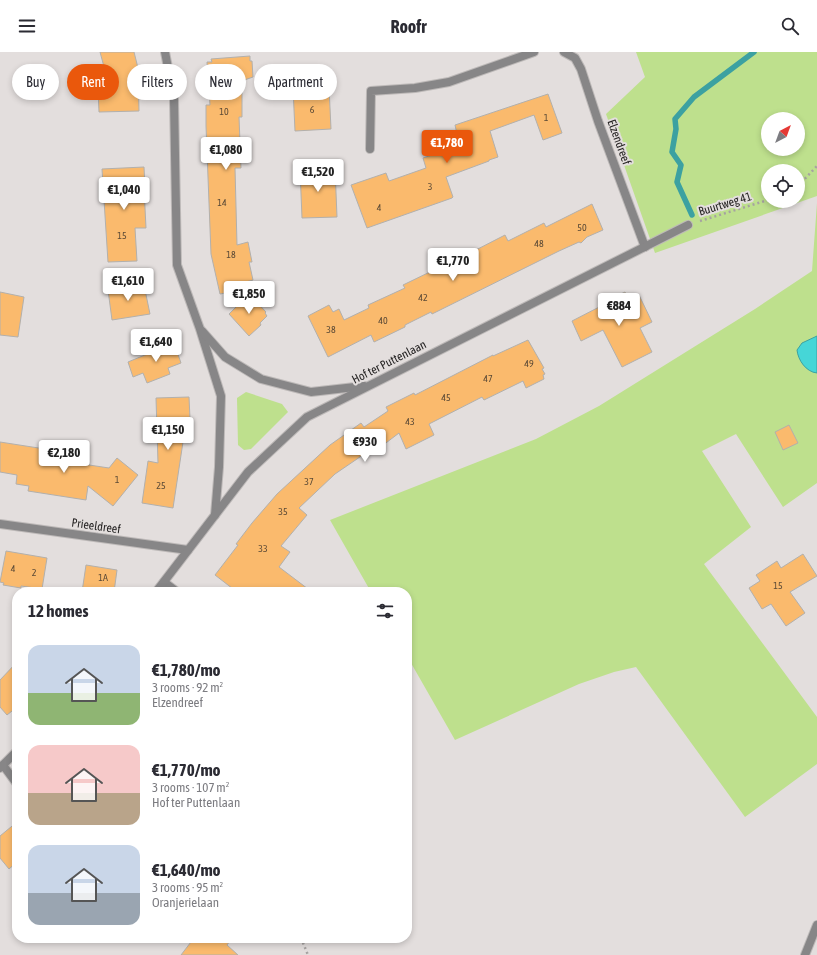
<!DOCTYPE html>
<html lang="en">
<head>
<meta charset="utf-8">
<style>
  body { margin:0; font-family:"Asap Condensed",sans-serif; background:#f7f7f7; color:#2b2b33; height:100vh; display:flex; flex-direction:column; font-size:15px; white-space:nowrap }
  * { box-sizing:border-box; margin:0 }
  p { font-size:13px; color:#7c7c81 }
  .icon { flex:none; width:22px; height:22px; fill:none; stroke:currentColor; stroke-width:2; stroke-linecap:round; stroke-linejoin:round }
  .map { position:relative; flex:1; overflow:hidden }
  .panel { position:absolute; left:12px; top:535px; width:400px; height:356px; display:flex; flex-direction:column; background:#fff; border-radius:16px; box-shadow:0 2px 6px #0003 }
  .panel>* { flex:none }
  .hud { position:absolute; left:12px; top:12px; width:400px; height:36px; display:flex; gap:8px }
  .needle { width:26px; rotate:41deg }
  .buttons { position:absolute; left:761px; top:60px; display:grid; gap:8px }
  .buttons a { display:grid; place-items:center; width:44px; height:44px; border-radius:50%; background:#fff; box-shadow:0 2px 6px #0003; font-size:20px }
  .price { position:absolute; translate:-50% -34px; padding:0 9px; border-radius:4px; background:#fff; color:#222; font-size:13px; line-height:26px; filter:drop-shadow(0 1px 2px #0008) }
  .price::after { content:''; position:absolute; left:50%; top:24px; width:12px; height:9px; margin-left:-6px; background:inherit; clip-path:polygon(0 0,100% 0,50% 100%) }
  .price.on { background:#ea580c; color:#fff }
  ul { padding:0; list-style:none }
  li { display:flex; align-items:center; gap:12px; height:100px; padding:0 16px }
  li span { display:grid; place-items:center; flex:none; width:112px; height:80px; border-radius:12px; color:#555 }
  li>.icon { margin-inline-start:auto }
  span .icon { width:48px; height:48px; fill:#fffc; stroke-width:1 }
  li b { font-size:17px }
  h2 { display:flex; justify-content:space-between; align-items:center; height:48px; padding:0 16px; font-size:17px }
  .pill { padding:0 14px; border-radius:18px; background:#fff; box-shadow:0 2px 6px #0003; font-size:14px; line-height:36px }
  .pill.on { background:#ea580c; color:#fff }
  header { display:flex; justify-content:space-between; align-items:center; height:52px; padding:0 16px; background:#fff; font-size:18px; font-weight:700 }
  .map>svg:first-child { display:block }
  .green { fill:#bee08d; fill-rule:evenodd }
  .water { fill:#46d6d7; stroke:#3ca1a1 }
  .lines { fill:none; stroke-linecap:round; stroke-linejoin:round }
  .stream { stroke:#3ca1a1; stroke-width:5.5 }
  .building { fill:#faba6d; stroke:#b2b0ad }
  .minor-casing { stroke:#bdb9b8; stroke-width:10 }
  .path { stroke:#a6a2a1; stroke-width:2.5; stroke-dasharray:2 3; stroke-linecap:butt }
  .minor { stroke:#878687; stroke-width:8 }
  .labels { text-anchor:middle; stroke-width:4; stroke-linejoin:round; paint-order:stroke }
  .number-label { font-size:10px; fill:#5b4a36 }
  .street-label { font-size:12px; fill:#262424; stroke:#e3dedd }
</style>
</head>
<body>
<header><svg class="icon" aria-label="menu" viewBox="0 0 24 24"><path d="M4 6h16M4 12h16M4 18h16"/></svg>Roofr<svg class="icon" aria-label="search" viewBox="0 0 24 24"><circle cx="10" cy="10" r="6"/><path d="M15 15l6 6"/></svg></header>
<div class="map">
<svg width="817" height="903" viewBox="0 0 817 903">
  <rect width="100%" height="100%" fill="#e3dedd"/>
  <g class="green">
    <path d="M 636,0 L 817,0 L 817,144 L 655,201 L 606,62 L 645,25 ZM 768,67 L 798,67 L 798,97 L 768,97 ZM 768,119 L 798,119 L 798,149 L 768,149 Z"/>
    <polygon points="817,151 817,431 783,455 736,382 702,399 751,475 704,512 817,665 817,712 745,765 636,615 614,620 579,632 455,688 407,604 407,540 371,540 330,468 536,387 599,354 755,257 812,219"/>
    <polygon points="246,340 282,352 288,360 251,397 244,398 238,393 237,346"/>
  </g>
  <path class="water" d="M 817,284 L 817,321 C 806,320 798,308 797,298 L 802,291 Z"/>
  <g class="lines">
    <polyline class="stream" points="692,163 677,130 681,113 672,100 676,77 675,67 694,45 754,0"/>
  </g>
  <g class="building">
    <polygon points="100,0 134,0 138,16 139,59 99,60 98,37 110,37"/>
    <polygon points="250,4 250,9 252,9 253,25 213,39 242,38 242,65 239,65 241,116 235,116 237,193 248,190 252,210 249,210 253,228 239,232 245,238 220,242 211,202 206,74 206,53 210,53 207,10 212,10 211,7"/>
    <polygon points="329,35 331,77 295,79 293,36"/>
    <polygon points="548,42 562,81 543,88 534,63 490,79 498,105 489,108 489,109 446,125 453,145 452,146 367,176 351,133 386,121 389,129 426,116 423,106 459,94 454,83 457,82 455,73"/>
    <polygon points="144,115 145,136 144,136 146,176 135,176 137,209 108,210 102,117"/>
    <polygon points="335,116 337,165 302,166 300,117"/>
    <polygon points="592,152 603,178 587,185 581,191 579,190 559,199 432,262 431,260 405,273 405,275 374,290 371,283 328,305 308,264 329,253 333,260 339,257 344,268 369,256 368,253 405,236 403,233 436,217 437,218 505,183 508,189 544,171 546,175"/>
    <polygon points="144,233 150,262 112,268 108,238"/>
    <polygon points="0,240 24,245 18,285 0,283"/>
    <polygon points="625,240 629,248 639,243 652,270 640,276 652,300 622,315 603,278 581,289 572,269 605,252 604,250"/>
    <polygon points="249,242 266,260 265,261 267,264 260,271 261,273 249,284 229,262"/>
    <polygon points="528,288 544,316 542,317 545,322 543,323 544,327 526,336 523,329 484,348 482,345 429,372 434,383 406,397 399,381 378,397 376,394 335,422 299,456 307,463 281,494 290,500 279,515 312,540 237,540 215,523 238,493 236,492 252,471 277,442 330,393 361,371 364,375 388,359 386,355 414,341 415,343 493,303 493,304"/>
    <polygon points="174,291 181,311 168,316 170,322 147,331 143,321 133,325 128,310"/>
    <polygon points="189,345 191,389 183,390 173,456 142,451 148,409 158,411 156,346"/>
    <polygon points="789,373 798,391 783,398 775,380"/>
    <polygon points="0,390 45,397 43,406 109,416 117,406 138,423 113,454 88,434 86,448 28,439 29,434 16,432 17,423 0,420"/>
    <polygon points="6,499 47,506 42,537 21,534 21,536 3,533 4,531 0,530"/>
    <polygon points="803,502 817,524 790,540 805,561 786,574 771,552 762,557 749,536 760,529 756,523 777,509 781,516"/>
    <polygon points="86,513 117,518 114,540 82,540"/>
    <polygon points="17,610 17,655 7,663 0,655 0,628"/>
    <polygon points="17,770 17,810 9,817 0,806 0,784"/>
    <polygon points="194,886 232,886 227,893 238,903 181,903"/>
  </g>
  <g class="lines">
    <defs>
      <g id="minor">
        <polyline points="165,0 174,47 177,213 200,277 221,344 219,415 215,463"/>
        <polyline points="564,0 575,6 581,17 598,69 645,195"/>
        <polyline points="370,97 371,39 415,36 449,30 534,0"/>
        <polyline points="202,279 225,305 261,327 311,340 364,334"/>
        <polyline points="0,472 188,498"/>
        <polyline points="164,530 177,540"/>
        <polyline points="156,540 248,420 307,365 688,173"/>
        <polyline points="3,713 17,732"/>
        <polyline points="0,716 17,699"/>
        <polyline points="805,903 817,873"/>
      </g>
    </defs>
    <use href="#minor" class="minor-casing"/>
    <g class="path">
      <polyline points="798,134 817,114"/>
      <polyline points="700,169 768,148"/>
      <polyline points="301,886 308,903"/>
    </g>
    <use href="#minor" class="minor"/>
  </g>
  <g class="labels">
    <g class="number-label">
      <text x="312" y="61">6</text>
      <text x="224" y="63">10</text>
      <text x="546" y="69">1</text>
      <text x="430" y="138">3</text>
      <text x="222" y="154">14</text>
      <text x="379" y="159">4</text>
      <text x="582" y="179">50</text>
      <text x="122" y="187">15</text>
      <text x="539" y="195">48</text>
      <text x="231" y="206">18</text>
      <text x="423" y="249">42</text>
      <text x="383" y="272">40</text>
      <text x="331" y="281">38</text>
      <text x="529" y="315">49</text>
      <text x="488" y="330">47</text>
      <text x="446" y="349">45</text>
      <text x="410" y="373">43</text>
      <text x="117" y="431">1</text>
      <text x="309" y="433">37</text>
      <text x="161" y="437">25</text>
      <text x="283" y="463">35</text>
      <text x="263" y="500">33</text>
      <text x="13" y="520">4</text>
      <text x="34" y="524">2</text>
      <text x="103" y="529">1A</text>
      <text x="778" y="537">15</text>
    </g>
    <g class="street-label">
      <text transform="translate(619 90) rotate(70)" y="4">Elzendreef</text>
      <text transform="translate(725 152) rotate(-17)" y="4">Buurtweg 41</text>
      <text transform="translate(389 310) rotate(-27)" y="4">Hof ter Puttenlaan</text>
      <text transform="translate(96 474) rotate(8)" y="4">Prieeldreef</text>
    </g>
  </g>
</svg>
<div class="buttons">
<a><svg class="needle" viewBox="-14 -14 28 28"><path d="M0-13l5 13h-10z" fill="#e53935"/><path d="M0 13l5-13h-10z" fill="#7c7c81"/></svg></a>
<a><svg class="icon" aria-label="locate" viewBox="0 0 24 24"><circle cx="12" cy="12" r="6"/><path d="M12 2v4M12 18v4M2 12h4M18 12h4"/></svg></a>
</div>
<b class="price on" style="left:447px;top:112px">€1,780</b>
<b class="price" style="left:226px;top:119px">€1,080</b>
<b class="price" style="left:318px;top:141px">€1,520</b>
<b class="price" style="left:124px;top:159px">€1,040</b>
<b class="price" style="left:453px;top:230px">€1,770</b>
<b class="price" style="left:128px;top:250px">€1,610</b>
<b class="price" style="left:249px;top:263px">€1,850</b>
<b class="price" style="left:619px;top:275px">€884</b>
<b class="price" style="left:156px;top:311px">€1,640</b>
<b class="price" style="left:168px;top:399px">€1,150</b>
<b class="price" style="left:365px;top:411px">€930</b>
<b class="price" style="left:64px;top:422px">€2,180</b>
<div class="hud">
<a class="pill">Buy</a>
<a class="pill on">Rent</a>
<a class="pill">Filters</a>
<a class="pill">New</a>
<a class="pill">Apartment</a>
</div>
<section class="panel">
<h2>12 homes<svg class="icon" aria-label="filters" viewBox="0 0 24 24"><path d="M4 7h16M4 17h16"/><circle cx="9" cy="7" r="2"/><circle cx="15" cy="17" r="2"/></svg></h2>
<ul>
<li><span style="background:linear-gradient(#c9d6e8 60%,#8fb573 0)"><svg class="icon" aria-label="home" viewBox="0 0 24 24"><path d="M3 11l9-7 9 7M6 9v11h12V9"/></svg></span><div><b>€1,780/mo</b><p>3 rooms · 92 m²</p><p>Elzendreef</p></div></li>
<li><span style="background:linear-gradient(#f6c9c9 60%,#b9a48a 0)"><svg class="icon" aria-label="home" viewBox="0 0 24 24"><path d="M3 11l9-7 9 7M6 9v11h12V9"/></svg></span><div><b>€1,770/mo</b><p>3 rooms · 107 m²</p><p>Hof ter Puttenlaan</p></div></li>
<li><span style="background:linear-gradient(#c9d6e8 60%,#9aa5b1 0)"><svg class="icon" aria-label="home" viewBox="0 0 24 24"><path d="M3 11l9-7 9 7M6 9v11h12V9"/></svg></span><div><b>€1,640/mo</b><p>3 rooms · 95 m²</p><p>Oranjerielaan</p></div></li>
</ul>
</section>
</div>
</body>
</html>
